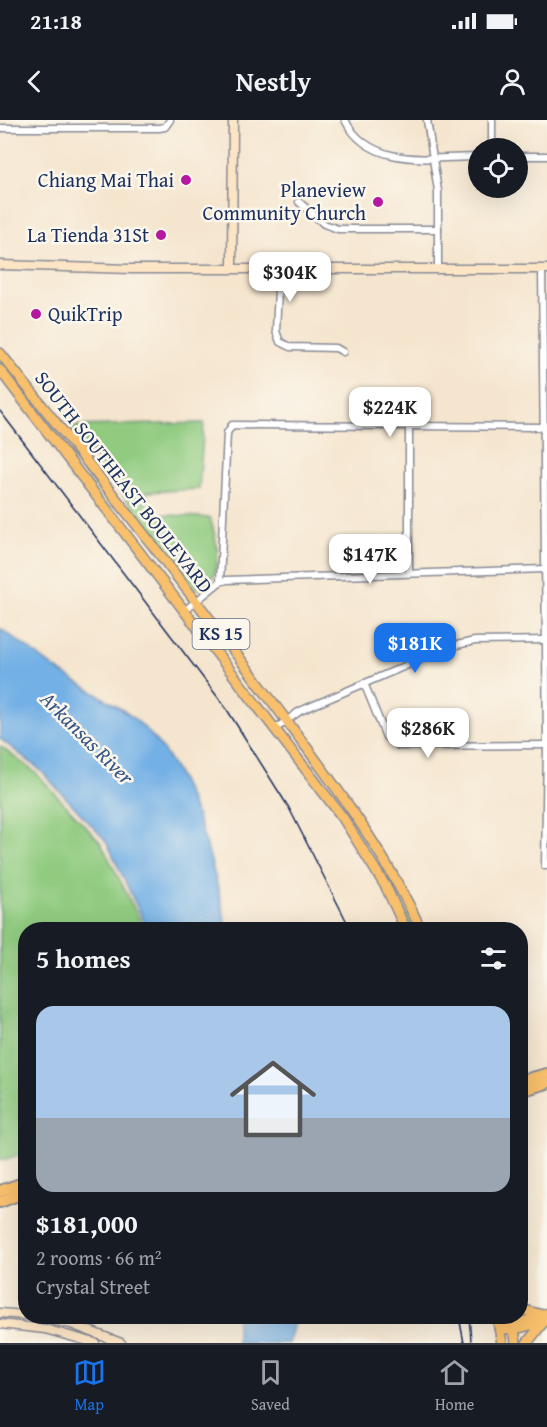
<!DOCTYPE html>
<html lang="en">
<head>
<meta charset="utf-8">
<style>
  body { margin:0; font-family:"Gentium Book Plus",serif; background:#242831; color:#f1f3f6; height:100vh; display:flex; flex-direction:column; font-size:22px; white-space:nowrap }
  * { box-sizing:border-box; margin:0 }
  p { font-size:20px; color:#9ea1a6 }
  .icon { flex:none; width:33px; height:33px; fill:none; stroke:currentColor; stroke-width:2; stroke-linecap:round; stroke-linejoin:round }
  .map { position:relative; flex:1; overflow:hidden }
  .side { position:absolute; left:18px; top:802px; width:510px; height:402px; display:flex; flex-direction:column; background:#171b24; border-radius:24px; box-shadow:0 6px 24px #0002 }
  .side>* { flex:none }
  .fabs { position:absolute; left:468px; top:18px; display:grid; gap:12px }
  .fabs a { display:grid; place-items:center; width:60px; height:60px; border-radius:50%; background:#171b24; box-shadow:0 6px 24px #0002; font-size:30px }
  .price { position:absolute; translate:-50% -51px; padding:0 14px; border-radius:12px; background:#fff; color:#222; font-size:20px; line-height:39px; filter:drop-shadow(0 2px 3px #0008) }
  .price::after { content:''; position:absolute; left:50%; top:36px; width:18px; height:14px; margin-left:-9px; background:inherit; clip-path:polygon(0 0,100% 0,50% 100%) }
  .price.on { background:#1a73e8; color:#fff }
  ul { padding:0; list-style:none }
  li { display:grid; align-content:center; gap:12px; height:318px; padding:0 18px }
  li span { display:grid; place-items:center; height:186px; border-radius:18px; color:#555 }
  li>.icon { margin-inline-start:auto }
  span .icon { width:108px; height:108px; fill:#fffc; stroke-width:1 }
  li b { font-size:26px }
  h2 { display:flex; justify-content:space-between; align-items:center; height:72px; padding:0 18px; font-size:26px }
  .status { display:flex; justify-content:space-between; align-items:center; height:42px; padding:0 30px; background:#171b24; direction:ltr }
  .status svg { height:16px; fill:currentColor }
  header { display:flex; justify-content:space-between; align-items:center; height:78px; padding:0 18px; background:#171b24; font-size:27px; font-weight:800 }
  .menu { display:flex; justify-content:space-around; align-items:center; height:84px; border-top:2px solid #363941; background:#171b24; font-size:16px; color:#9ea1a6 }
  .menu a { display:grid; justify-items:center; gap:3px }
  .menu .on { color:#1a73e8 }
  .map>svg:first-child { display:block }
  .green { fill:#90cb80; stroke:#567d6f; stroke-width:1.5 }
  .water { fill:#73b0e5; stroke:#4770a2; stroke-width:1.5 }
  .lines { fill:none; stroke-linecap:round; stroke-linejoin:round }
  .street-casing { stroke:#888a96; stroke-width:9 }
  .secondary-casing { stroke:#888a96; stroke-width:11 }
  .primary-casing { stroke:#888a96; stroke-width:12 }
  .highway-casing { stroke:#888a96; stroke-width:14 }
  .street { stroke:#fff; stroke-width:6 }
  .secondary { stroke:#fce5c4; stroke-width:8 }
  .primary { stroke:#f8bf6c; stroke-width:9 }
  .highway { stroke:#f8bf6c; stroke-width:10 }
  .rail { stroke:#1b2f5e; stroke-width:1.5 }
  .poi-dot { fill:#b5179e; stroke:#fbf7ec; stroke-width:2 }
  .labels { text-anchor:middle; stroke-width:5; stroke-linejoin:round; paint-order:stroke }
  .shield { fill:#fbf7ec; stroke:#5e6b89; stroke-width:1.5 }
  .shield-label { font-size:18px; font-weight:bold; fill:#1b2f5e }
  .poi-label { font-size:20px; fill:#1b2f5e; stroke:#fbf7ec; text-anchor:end }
  .street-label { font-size:20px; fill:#1b2f5e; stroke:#fbf7ec }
  .water-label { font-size:21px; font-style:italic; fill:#355686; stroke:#fbf7ec }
</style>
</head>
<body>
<div class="status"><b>21:18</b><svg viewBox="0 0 49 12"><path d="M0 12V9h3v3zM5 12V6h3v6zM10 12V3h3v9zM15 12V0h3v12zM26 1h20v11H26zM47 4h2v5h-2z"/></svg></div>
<header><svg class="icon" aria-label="back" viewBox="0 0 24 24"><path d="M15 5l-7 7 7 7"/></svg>Nestly<svg class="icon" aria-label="person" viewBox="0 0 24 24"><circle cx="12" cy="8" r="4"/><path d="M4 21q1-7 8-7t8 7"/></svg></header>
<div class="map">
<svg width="547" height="1223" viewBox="0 0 547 1223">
  <rect width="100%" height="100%" fill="#fbf7ec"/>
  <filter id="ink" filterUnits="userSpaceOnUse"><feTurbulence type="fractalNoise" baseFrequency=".0167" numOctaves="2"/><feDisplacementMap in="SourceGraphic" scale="12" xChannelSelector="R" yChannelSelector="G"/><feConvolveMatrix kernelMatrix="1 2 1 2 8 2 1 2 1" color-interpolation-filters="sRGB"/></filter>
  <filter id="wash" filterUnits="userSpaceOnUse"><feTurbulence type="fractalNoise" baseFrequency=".008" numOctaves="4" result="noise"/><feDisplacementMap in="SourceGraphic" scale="24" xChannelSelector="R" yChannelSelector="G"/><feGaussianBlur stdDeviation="1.35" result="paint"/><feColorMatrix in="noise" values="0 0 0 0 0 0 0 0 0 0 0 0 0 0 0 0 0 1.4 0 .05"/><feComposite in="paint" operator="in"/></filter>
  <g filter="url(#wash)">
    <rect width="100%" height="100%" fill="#f5e5ce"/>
    <g class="green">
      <polygon points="0,239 144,429 0,246"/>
      <path d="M 204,303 L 199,369 L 147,372 L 146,393 L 210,398 C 218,424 224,447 205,469 L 197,469 L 184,455 L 71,306 Z"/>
      <polygon points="282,607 326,664 326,667 281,611"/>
      <polygon points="0,626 35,652 101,723 145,810 26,810 25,1033 0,1041"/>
      <polygon points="378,740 383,744 416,810 412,810 378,743"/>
    </g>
    <g class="water">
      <path d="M 0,508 C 20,522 39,537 59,551 C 83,567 110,580 132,597 C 189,640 214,744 227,810 L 148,810 L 106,721 L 39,649 L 0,619 Z"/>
      <polygon points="237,1197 295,1197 289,1223 237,1223"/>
    </g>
  </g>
  <g filter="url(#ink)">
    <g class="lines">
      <defs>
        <g id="street">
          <path d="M 345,0 C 371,50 432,37 478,37"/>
          <polyline points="427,0 438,71 438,149"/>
          <polyline points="492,0 492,28"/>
          <polyline points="0,8 159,8 165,7 170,0"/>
          <polyline points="518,36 547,36"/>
          <polyline points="299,82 324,104 338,109 438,109"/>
          <polyline points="279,149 276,211 280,222 290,227 336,228 343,232"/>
          <polyline points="542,149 547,625 545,746"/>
          <polyline points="409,306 409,452"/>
          <polyline points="220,462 227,313 232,305 544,307"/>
          <polyline points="184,491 220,462 227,460 545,449"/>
          <polyline points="364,563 386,617 399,626 547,625"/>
          <polyline points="275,609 300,591 452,526 475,521 546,520"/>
        </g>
        <g id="secondary">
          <polyline points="0,145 131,149 547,149"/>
          <polyline points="232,148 233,0"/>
          <polyline points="0,1193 26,1195"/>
          <polyline points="39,1197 71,1204 121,1223"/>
          <polyline points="0,1204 45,1209 95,1223"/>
        </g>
        <g id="primary">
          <path d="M 0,233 C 91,346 181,460 268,576 C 324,651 382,724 421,810"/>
          <polyline points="0,250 343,698 386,767 406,810"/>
          <polyline points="520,1189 539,1194"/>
          <polyline points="497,1197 502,1223"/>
          <polyline points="512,1197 516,1223"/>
          <polyline points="511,1210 547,1201"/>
          <polyline points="500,1211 547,1193"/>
          <polyline points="527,1223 542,1204"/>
        </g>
        <g id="highway">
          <polyline points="520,961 547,954"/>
          <polyline points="520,971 547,963"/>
          <polyline points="0,1071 26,1062"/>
          <polyline points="0,1082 26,1072"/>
        </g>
      </defs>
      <use href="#street" class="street-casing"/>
      <use href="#secondary" class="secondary-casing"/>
      <use href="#primary" class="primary-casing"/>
      <use href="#highway" class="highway-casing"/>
      <use href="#street" class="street"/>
      <use href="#secondary" class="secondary"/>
      <use href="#primary" class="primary"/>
      <use href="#highway" class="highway"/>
      <g class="rail">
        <polyline points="0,291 226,588 289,688 351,810"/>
        <polyline points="459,1197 464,1223"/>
        <polyline points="469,1197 471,1220"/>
      </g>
    </g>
  </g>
  <g class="poi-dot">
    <circle cx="186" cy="60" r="6"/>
    <circle cx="378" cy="82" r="6"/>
    <circle cx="161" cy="115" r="6"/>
    <circle cx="36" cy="194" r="6"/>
  </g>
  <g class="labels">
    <rect class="shield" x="192.5" y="499" width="57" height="30" rx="4.5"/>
    <g class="shield-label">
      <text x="221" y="520">KS 15</text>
    </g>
    <g class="poi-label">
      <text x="174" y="67">Chiang Mai Thai</text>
      <text x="366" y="77">Planeview<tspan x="366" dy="23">Community Church</tspan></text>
      <text x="149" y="122">La Tienda 31St</text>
      <text x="48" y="201" text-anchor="start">QuikTrip</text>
    </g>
    <g class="street-label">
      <text transform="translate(124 362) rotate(52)" y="7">SOUTH SOUTHEAST BOULEVARD</text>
    </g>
    <g class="water-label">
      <text transform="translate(87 618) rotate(45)" y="7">Arkansas River</text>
    </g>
  </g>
</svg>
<div class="fabs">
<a><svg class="icon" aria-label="locate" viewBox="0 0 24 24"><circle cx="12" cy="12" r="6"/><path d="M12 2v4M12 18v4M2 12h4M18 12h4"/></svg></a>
</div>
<b class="price" style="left:290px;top:183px">$304K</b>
<b class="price" style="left:390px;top:318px">$224K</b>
<b class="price" style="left:370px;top:465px">$147K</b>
<b class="price on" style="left:415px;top:554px">$181K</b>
<b class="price" style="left:428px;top:639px">$286K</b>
<section class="side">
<h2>5 homes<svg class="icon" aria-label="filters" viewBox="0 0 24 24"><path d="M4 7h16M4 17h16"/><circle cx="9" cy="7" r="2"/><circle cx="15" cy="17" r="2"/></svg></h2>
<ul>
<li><span style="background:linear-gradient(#a9c7e8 60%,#9aa5b1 0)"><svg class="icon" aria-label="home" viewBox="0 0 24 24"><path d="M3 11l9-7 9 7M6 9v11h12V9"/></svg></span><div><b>$181,000</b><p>2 rooms · 66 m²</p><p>Crystal Street</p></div></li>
</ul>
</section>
</div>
<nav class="menu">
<a class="on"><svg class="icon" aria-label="map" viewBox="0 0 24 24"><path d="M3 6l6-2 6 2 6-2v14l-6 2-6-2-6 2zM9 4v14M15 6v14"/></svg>Map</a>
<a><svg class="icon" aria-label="saved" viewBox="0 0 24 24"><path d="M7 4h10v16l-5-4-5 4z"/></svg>Saved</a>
<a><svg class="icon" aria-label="home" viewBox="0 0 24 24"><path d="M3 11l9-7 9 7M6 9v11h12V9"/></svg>Home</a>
</nav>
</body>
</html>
